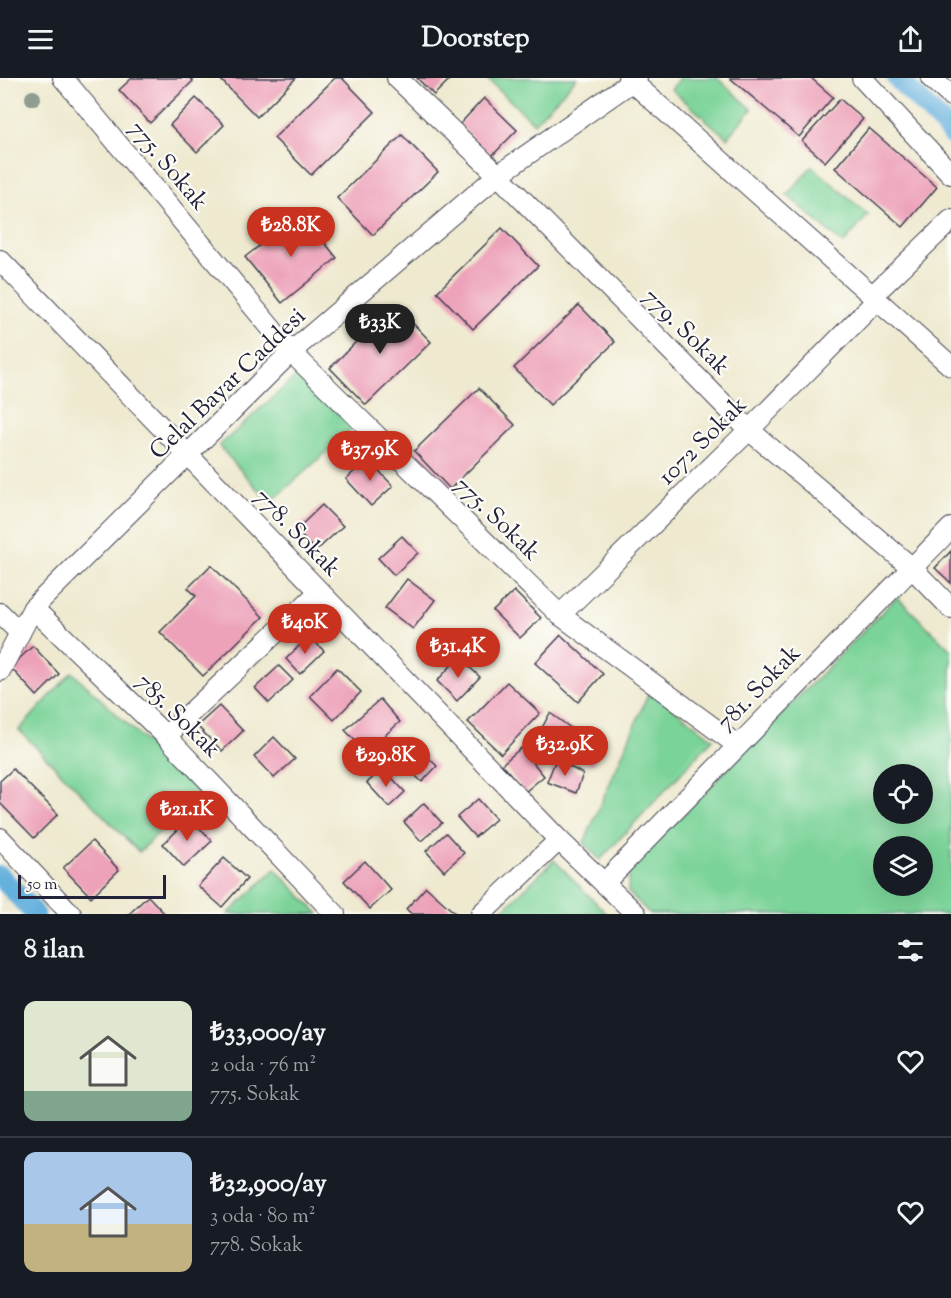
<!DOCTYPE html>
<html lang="tr">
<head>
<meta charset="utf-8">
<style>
  body { margin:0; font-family:"Sorts Mill Goudy",serif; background:#20242c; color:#f1f3f6; height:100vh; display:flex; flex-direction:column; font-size:22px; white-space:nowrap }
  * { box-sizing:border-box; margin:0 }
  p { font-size:20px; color:#9ea1a6 }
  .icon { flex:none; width:33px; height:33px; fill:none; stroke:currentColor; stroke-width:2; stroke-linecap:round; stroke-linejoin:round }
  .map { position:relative; height:836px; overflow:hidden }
  .sheet { display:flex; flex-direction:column; background:#171b24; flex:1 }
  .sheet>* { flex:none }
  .controls { position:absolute; left:873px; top:686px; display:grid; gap:12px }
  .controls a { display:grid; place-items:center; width:60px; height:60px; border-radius:50%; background:#171b24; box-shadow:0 6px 24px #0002; font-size:30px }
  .scale { position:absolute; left:18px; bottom:15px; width:148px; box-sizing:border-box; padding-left:6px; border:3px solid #22223b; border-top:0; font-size:16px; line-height:21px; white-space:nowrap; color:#22223b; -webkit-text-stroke:4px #fdfcf7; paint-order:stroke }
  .price { position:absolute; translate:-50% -51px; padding:0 14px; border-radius:21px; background:#c8321e; color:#fff; font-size:20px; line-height:39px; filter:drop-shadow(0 2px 3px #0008) }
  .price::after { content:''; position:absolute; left:50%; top:36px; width:18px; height:14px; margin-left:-9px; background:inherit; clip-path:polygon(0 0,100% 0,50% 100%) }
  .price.on { background:#222; color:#fff }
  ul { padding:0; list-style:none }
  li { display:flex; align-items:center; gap:18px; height:150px; padding:0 24px }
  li+li { border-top:2px solid #363941 }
  li span { display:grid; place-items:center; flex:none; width:168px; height:120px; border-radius:12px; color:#555 }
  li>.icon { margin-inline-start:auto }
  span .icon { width:72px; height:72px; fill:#fffc; stroke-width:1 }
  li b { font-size:26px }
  h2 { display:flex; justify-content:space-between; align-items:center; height:72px; padding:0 24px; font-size:26px }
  header { display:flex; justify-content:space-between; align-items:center; height:78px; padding:0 24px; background:#171b24; font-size:27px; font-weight:800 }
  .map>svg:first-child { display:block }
  .green { fill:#7ad398; stroke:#4e7a6a; stroke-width:1.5; fill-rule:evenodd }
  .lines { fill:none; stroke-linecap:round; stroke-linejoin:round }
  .canal { stroke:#65b1de; stroke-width:21 }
  .building { fill:#eda2b9 }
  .minor-casing { stroke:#414051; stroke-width:22 }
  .minor { stroke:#fff; stroke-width:20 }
  .tree { fill:#8f9e90 }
  .labels { text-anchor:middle; stroke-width:4.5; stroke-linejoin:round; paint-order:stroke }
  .street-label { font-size:24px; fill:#22223b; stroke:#fdfcf7 }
</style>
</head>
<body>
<header><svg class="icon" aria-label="menu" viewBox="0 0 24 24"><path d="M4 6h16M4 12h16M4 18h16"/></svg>Doorstep<svg class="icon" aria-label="share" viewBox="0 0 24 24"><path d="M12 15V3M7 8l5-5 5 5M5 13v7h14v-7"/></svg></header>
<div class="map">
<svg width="951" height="836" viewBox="0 0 951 836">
  <rect width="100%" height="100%" fill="#fdfcf7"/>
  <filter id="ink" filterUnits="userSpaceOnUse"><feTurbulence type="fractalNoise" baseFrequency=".0167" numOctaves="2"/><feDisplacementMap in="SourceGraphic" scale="12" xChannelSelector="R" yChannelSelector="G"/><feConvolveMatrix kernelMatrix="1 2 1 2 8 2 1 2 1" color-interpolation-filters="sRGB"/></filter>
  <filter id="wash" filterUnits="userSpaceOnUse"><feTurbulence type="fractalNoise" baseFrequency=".008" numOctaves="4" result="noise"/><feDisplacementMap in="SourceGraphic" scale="24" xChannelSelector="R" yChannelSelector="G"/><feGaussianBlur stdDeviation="1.35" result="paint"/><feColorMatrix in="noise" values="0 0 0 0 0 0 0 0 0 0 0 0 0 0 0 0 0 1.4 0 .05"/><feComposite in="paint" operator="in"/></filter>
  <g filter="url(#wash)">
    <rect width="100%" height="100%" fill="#eee9cf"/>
    <g class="green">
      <polygon points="486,0 577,0 534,45"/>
      <polygon points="680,0 717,0 752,31 727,60 671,11"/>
      <polygon points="812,88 868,137 843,166 787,117"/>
      <polygon points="301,294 352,351 270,425 219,368"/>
      <path d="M 897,519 L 951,572 L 951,836 L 650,836 L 628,814 L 629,791 ZM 884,696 L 922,696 L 922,735 L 884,735 ZM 884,768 L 922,768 L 922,807 L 884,807 Z"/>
      <polygon points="72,594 200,715 139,774 19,652"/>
      <polygon points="650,612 713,661 600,782 584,765"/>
      <polygon points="554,782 607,836 499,836"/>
      <polygon points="275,791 319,836 228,836"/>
    </g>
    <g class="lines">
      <g class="canal">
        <polyline points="897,0 944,47 951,56"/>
        <polyline points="0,798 35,836"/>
      </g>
    </g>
    <g id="blocks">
      <g class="building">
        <polygon points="132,0 191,0 193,3 150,45 119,12"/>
        <polygon points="221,0 296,0 257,39 220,1"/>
        <polygon points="335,0 342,0 375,34 311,97 274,60"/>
        <polygon points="417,0 451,0 434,17"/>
        <polygon points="730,0 811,0 833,19 799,59"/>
        <polygon points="196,20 224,47 197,74 170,47"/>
        <polygon points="484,20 517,52 492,78 459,47"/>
        <polygon points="840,21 863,41 825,84 802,63"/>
        <polygon points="869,50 937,109 903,149 835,90"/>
        <polygon points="402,57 438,94 373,157 337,120"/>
        <polygon points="301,135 337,180 282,225 245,179"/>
        <polygon points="502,150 538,188 473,251 437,214"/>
        <polygon points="394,226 431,264 366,327 330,290"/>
        <polygon points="579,227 615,264 550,327 514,290"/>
        <polygon points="479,310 515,347 450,411 414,373"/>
        <polygon points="368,381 393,408 371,428 346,401"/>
        <polygon points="322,427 343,448 316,473 296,452"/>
        <polygon points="402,458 418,475 394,497 378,480"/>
        <polygon points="951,473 951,505 935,490"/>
        <polygon points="211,487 263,539 203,598 160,554 196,518 188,510"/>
        <polygon points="407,501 435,522 413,551 385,530"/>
        <polygon points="514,513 541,540 520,560 493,533"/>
        <polygon points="561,557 603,596 578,624 535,585"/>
        <polygon points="309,558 324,573 300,596 286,581"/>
        <polygon points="33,568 59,596 37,618 10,589"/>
        <polygon points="459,579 480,599 457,623 437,603"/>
        <polygon points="279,588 293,602 269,625 255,610"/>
        <polygon points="337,590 361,614 334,642 310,618"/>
        <polygon points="507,604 540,635 501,676 468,644"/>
        <polygon points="380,621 400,644 366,674 345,652"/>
        <polygon points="219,628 243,653 222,673 197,648"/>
        <polygon points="550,635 600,671 593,687 536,661"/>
        <polygon points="274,659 295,681 274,700 254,679"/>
        <polygon points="413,665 437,688 422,704 398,681"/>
        <polygon points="521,670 544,698 525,714 502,686"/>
        <polygon points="556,681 583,696 576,715 547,704"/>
        <polygon points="383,690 405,714 389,729 367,705"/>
        <polygon points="13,691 58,736 34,760 0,725 0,703"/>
        <polygon points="478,721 496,741 475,759 457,739"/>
        <polygon points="424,725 442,745 421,763 404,744"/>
        <polygon points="190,740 212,763 184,789 163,766"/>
        <polygon points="446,755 464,775 444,793 426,773"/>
        <polygon points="92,763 119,792 91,819 63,790"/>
        <polygon points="224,780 247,801 222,829 198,808"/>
        <polygon points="365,783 391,812 370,831 344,803"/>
        <polygon points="426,809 455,835 453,836 412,836 406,831"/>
        <polygon points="148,818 165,836 129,836"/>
      </g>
    </g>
  </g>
  <g filter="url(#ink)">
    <use href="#blocks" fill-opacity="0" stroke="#414051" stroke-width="1.5"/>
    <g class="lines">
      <defs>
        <g id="minor">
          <polyline points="63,0 291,274 560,537 737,667"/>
          <polyline points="397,0 498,97 749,352 911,489 951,530"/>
          <polyline points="628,0 951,288"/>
          <polyline points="862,0 951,96"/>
          <polyline points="931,0 951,18"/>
          <polyline points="0,182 559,762 636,836"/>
          <polyline points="872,218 951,142"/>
          <polyline points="33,530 166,658 335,836"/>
          <polyline points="0,535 20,555"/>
          <polyline points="560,537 749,352 877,222"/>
          <polyline points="0,593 33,530 291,274 498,97 637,0"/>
          <polyline points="166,658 319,514"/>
          <polyline points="0,760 71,836"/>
          <polyline points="604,805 951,450"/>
          <polyline points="481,836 559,762"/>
        </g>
      </defs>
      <use href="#minor" class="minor-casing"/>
      <use href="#minor" class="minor"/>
    </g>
    <circle class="tree" cx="33" cy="20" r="8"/>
  </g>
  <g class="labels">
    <g class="street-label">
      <text transform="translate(169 87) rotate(50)" y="8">775. Sokak</text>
      <text transform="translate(687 253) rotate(45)" y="8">779. Sokak</text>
      <text transform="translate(227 305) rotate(-44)" y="8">Celal Bayar Caddesi</text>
      <text transform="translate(702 362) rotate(-45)" y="8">1072 Sokak</text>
      <text transform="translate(498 440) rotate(44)" y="8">775. Sokak</text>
      <text transform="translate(298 454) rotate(46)" y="8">778. Sokak</text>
      <text transform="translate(758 609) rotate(-46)" y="8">781. Sokak</text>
      <text transform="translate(179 637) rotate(45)" y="8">785. Sokak</text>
    </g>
  </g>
</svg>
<div class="controls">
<a><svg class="icon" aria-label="locate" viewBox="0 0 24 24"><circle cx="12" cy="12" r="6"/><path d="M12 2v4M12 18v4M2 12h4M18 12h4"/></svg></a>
<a><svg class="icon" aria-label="layers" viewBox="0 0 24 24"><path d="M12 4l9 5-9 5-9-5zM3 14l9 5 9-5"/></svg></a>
</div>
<div class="scale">50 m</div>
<b class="price" style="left:291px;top:180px">₺28.8K</b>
<b class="price on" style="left:380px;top:277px">₺33K</b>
<b class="price" style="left:370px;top:404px">₺37.9K</b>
<b class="price" style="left:305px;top:577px">₺40K</b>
<b class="price" style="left:458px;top:601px">₺31.4K</b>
<b class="price" style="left:565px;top:699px">₺32.9K</b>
<b class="price" style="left:386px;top:710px">₺29.8K</b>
<b class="price" style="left:187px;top:764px">₺21.1K</b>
</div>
<section class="sheet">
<h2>8 ilan<svg class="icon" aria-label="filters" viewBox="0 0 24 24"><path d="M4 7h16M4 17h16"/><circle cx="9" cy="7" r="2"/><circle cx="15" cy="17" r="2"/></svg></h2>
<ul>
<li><span style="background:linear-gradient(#dfe7d0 75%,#7fa58c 0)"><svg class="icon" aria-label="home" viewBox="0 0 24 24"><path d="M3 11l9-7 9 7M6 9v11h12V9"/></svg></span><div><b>₺33,000/ay</b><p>2 oda · 76 m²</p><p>775. Sokak</p></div><svg class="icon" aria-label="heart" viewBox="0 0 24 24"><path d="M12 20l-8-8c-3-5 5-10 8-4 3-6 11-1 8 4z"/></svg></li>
<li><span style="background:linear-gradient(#a9c7e8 60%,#c2b280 0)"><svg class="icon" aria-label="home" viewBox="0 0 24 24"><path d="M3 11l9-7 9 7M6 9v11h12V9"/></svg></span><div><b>₺32,900/ay</b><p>3 oda · 80 m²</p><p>778. Sokak</p></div><svg class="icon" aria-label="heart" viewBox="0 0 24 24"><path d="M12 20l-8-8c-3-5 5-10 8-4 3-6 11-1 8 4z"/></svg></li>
</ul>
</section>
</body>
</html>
